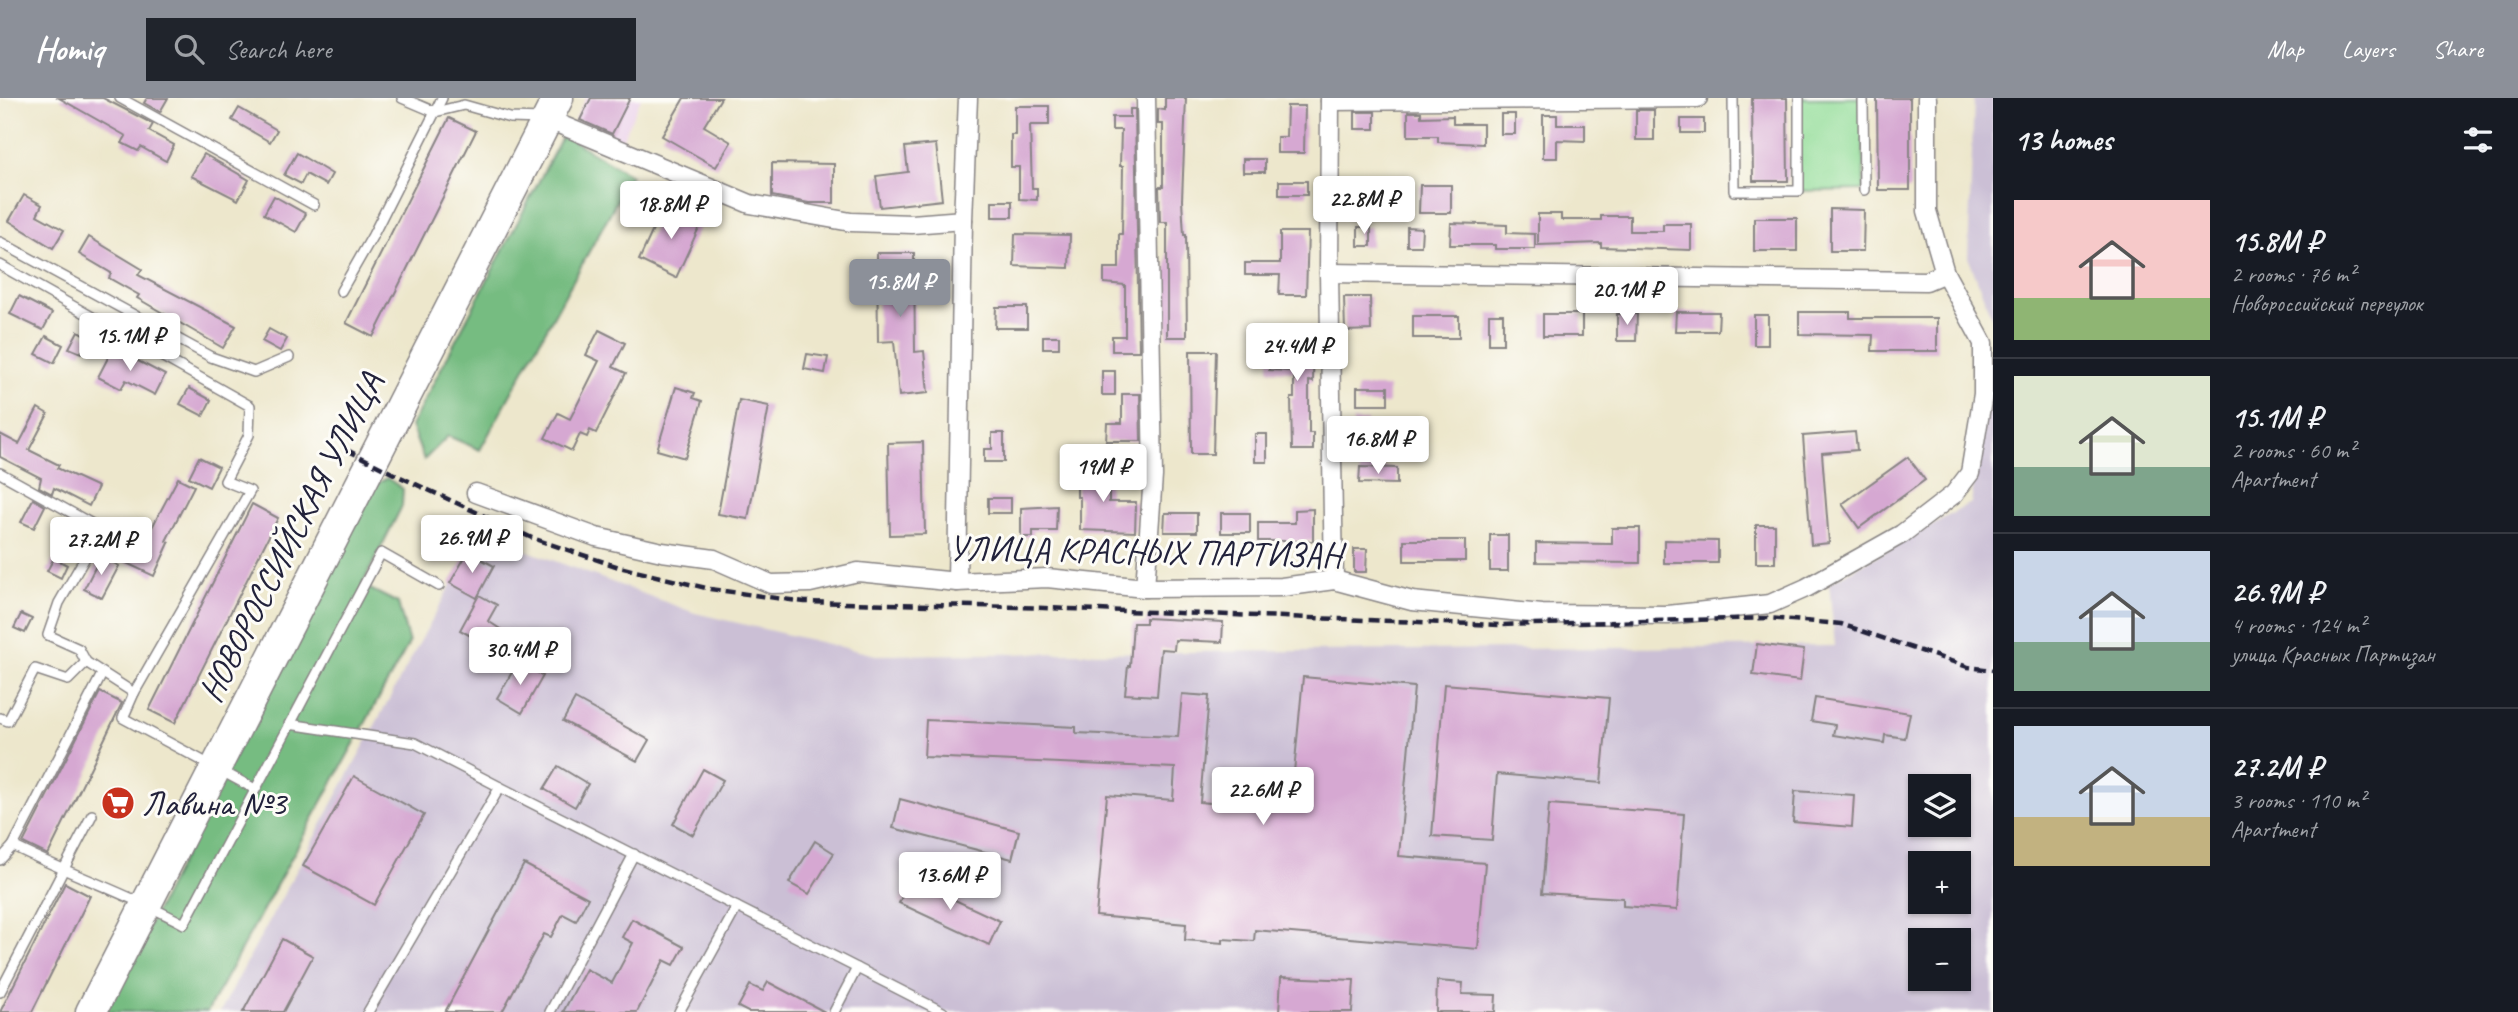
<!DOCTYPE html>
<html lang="en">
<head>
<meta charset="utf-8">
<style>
  body { margin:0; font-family:Caveat,sans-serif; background:#20242c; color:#f1f3f6; height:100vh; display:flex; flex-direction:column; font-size:26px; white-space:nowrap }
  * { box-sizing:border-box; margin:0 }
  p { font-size:23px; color:#9ea1a6 }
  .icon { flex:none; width:38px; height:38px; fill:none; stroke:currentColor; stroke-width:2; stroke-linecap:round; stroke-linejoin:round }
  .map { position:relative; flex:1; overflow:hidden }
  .drawer { display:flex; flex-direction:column; background:#171b24; width:525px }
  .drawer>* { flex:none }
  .controls { position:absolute; left:1908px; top:676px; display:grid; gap:14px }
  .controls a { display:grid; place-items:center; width:63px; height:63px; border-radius:0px; background:#171b24; box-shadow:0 2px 5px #0004; font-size:35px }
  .price { position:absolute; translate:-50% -60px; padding:0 16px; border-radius:7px; background:#fff; color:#222; font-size:23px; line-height:46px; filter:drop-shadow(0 2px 4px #0008) }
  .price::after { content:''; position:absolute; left:50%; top:42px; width:21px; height:16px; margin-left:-10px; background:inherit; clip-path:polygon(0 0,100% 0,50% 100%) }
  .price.on { background:#8c9099; color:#fff }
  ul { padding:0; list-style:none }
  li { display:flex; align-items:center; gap:21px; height:175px; padding:0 21px }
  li+li { border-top:2px solid #363941 }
  li span { display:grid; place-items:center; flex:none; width:196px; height:140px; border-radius:0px; color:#555 }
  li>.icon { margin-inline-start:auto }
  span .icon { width:84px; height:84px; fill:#fffc; stroke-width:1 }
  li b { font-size:30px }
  h2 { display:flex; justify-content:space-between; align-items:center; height:84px; padding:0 21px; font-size:30px }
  header { display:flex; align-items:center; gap:42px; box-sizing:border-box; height:98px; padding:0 35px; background:#8c9099; color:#fff }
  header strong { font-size:33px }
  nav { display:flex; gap:38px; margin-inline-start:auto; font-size:24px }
  .search { width:490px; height:63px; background:#20242c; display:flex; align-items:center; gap:18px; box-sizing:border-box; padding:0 24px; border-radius:0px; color:#9ea1a6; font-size:26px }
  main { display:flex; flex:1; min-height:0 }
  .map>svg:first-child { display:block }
  .built { fill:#ebd1eb }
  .industrial { fill:#cbbfd5; fill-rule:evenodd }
  .green { fill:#93dd99; stroke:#5a806a; stroke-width:2 }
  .forest { fill:#76bc81; stroke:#4c6f5e; stroke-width:2 }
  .building { fill:#d6a8d2 }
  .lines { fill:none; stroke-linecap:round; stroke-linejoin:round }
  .lane-casing { stroke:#888484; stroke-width:12 }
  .street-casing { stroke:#888484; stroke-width:21 }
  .primary-casing { stroke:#888484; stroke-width:33 }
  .lane { stroke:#fff; stroke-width:9 }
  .street { stroke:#fff; stroke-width:18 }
  .primary { stroke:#fff; stroke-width:30 }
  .rail { stroke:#22223b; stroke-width:4.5; stroke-dasharray:10 5; stroke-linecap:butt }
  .labels { text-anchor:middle; stroke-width:6; stroke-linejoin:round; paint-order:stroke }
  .street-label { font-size:35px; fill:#22223b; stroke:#fdfcf7 }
  .poi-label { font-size:35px; fill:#22223b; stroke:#fdfcf7; text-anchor:start }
</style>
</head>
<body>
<header>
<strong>Homiq</strong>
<div class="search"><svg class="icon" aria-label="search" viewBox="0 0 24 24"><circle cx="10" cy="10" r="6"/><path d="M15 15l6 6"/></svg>Search here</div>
<nav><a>Map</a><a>Layers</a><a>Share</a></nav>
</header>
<main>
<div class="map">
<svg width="1993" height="914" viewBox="0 0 1993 914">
  <rect width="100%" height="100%" fill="#fdfcf7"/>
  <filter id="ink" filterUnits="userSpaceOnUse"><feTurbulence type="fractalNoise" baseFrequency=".0143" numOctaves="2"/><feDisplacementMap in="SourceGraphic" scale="14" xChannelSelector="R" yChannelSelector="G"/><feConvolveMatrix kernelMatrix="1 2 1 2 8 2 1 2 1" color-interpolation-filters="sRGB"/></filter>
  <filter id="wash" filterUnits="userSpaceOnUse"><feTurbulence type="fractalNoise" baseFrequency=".00686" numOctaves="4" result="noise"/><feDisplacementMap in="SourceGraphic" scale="28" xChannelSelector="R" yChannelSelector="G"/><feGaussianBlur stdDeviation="1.57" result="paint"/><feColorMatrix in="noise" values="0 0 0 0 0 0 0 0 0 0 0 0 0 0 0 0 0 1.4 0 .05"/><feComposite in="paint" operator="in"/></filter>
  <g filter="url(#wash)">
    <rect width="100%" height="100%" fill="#ede7cc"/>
    <polygon class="built" points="586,0 641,0 621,44 575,22"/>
    <g class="industrial">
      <polygon points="1974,0 1993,0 1993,223 1968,159"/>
      <path d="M 1993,256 L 1993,914 L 220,914 L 461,468 L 482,436 L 695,515 L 876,557 L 1835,548 L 1829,485 L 1971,405 ZM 1920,688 L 1958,688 L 1958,726 L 1920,726 ZM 1920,765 L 1958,765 L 1958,803 L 1920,803 ZM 1920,842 L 1958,842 L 1958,880 L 1920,880 Z"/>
    </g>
    <polygon class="green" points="1799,0 1863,0 1864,92 1799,93"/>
    <g class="forest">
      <polygon points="563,37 631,77 480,352 448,338 424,362 411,328"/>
      <polygon points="387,380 403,391 402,408 362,487 398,505 409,545 207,914 105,914 370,390"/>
    </g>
    <g id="blocks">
      <g class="building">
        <polygon points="59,0 103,0 153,26 149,33 174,47 166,63 141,49 138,53 122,45 126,38"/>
        <polygon points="147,0 168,0 160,14 144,5"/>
        <polygon points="591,0 630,0 612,36 580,22"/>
        <polygon points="684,0 721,0 704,28 731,44 716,69 662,38"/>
        <polygon points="1165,0 1186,0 1182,102 1184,137 1186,137 1187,239 1167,239 1167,124 1160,124 1159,89 1163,89 1163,26 1158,26 1158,11 1165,12"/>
        <polygon points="1752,0 1787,0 1788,83 1753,83"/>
        <polygon points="1877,0 1910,0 1910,92 1878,92"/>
        <polygon points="1015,8 1049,8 1049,27 1030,27 1032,90 1037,90 1037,102 1019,101 1019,69 1011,69 1011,37 1015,37"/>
        <polygon points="1287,8 1305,8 1304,55 1277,55 1277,39 1286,39"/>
        <polygon points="239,10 277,32 270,44 232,22"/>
        <polygon points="1130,11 1135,11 1139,253 1112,253 1112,238 1125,238 1125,187 1104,185 1104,170 1119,170 1119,136 1122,136 1123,68 1120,68 1121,32 1112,32 1112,19 1130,19"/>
        <rect x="1636" y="12" width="18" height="30"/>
        <rect x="1355" y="14" width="20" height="17"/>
        <polygon points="1408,14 1421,14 1421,19 1453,18 1453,26 1483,26 1483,46 1438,44 1438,38 1408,38"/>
        <rect x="1501" y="16" width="14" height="20"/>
        <polygon points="1543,17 1557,17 1557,27 1585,27 1585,43 1557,42 1557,60 1543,60"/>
        <polygon points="449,20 476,33 373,239 346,225"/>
        <rect x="1681" y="21" width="23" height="14"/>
        <polygon points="936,46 942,102 880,109 876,78 908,74 905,49"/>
        <polygon points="297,55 332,76 326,87 306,76 301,86 284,77"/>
        <polygon points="204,56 249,82 238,102 191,78"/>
        <rect x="1243" y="61" width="22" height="13"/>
        <polygon points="772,65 834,66 834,105 809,105 772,98"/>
        <rect x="1279" y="83" width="28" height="14"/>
        <polygon points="1420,87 1451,87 1451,115 1419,115"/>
        <polygon points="24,97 42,107 37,117 64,132 53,150 9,123"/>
        <polygon points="274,98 306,116 296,134 264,116"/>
        <rect x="992" y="103" width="20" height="16"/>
        <polygon points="665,106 702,123 676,180 639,162"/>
        <polygon points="1830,111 1864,112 1863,153 1830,153"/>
        <polygon points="1538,116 1561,116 1561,122 1601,122 1601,118 1630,118 1630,133 1663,133 1663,126 1691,126 1691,152 1601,149 1601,145 1538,147"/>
        <rect x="1754" y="120" width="43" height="33"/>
        <polygon points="1451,125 1507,127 1507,135 1535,136 1535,151 1495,151 1495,147 1450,147"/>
        <rect x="1358" y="129" width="13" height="19"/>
        <polygon points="1407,129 1422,130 1421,148 1407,148"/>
        <polygon points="1280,134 1308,134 1306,197 1279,197 1280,177 1245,177 1245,165 1280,165"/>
        <polygon points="1015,136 1070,137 1069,170 1014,168"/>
        <polygon points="89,139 142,171 138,177 236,228 223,250 137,200 139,197 109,180 111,175 79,156"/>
        <polygon points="877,155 914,155 915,254 924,253 928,295 899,298 894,243 878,244"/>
        <polygon points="19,198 52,215 43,232 10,216"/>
        <polygon points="1344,199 1370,199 1371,232 1345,233"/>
        <polygon points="996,209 1027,209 1027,230 995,230"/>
        <polygon points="1676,214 1719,214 1718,233 1675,233"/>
        <polygon points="1799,214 1850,214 1850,220 1937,220 1937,253 1872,253 1873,237 1799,236"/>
        <rect x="1489" y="216" width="14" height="30"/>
        <rect x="1543" y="216" width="39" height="22"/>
        <polygon points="1617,216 1637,216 1636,243 1617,243"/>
        <rect x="1754" y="217" width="14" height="30"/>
        <rect x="1413" y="218" width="46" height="22"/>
        <polygon points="269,231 287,241 280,253 262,243"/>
        <polygon points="599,232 625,245 613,269 626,275 596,335 590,332 587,339 580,336 572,353 545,340 558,315 570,321 599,263 586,257"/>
        <polygon points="78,233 89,239 81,255 69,250"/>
        <polygon points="1298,237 1314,237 1313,284 1309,283 1309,335 1313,335 1313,352 1292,352 1291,300 1294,300 1294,273 1269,272 1269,242 1298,242"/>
        <polygon points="46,238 63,247 54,265 36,256"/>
        <rect x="1043" y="238" width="16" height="12"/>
        <polygon points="113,250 165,277 155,297 126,282 121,291 98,279"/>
        <polygon points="1190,253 1216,253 1213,356 1191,356"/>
        <polygon points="807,256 828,259 825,275 804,271"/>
        <rect x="1102" y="273" width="13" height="24"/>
        <polygon points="676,289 695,295 693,300 702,303 685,360 657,352"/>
        <rect x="1357" y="289" width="31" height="17"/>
        <polygon points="189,290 211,302 203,318 180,306"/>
        <polygon points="1122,296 1140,296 1141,343 1106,343 1107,325 1122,325"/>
        <polygon points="739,302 769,308 748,421 718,416"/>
        <polygon points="38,310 48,316 29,352 59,367 57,370 98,389 89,408 54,390 52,396 39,389 41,380 0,359 0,336 19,346"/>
        <rect x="1353" y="323" width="14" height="21"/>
        <polygon points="1855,334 1857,352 1822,355 1829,445 1811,447 1803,338"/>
        <polygon points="992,335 1004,335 1004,364 984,364 984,351 992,351"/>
        <rect x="1255" y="336" width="12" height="28"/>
        <polygon points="923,344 925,436 890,437 888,345"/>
        <polygon points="199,359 219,369 209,389 189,379"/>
        <polygon points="1908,359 1925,382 1859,430 1842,406"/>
        <polygon points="1092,365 1109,365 1109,404 1136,404 1135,434 1080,432 1080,399 1077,399 1077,386 1080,386 1080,376 1092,376"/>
        <polygon points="1360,369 1397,370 1397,386 1359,385"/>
        <polygon points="178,380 194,388 166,443 169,445 154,478 122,463 138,430 149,435"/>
        <rect x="988" y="400" width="23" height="15"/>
        <polygon points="33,401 45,408 34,430 21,424"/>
        <polygon points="252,406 278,420 175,625 149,612"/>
        <polygon points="1057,408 1056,433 1033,433 1033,439 1021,439 1021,410"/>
        <polygon points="1313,411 1313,443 1258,443 1258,425 1295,425 1295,412"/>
        <polygon points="1165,415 1197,415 1197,434 1164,434"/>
        <rect x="1221" y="415" width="29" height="20"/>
        <polygon points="68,424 86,433 80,445 62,436"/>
        <rect x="1756" y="427" width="19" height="38"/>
        <polygon points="1612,430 1640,430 1640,465 1536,464 1536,445 1612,446"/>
        <rect x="1490" y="437" width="18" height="36"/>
        <rect x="1404" y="442" width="61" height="21"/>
        <polygon points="1664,442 1718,443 1718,465 1664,465"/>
        <polygon points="1354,451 1367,451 1366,474 1354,474"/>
        <polygon points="468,454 494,468 477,500 450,485"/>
        <polygon points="101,458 119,468 102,500 84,491"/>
        <polygon points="54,460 67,467 61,480 47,473"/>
        <polygon points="479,497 497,507 488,523 511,538 498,558 487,551 489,548 460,532"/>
        <polygon points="21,516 32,521 25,535 14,530"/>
        <polygon points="1146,520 1223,524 1222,544 1175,542 1174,552 1161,551 1157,598 1125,596 1128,568 1130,568 1133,525 1146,525"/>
        <polygon points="1757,546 1804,552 1800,583 1753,577"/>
        <polygon points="518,564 543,578 522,615 497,600"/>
        <polygon points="1303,579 1414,589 1399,758 1485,765 1478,851 1255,832 1254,843 1223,841 1223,845 1185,842 1186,826 1096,818 1107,697 1173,702 1175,670 924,659 926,622 1076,629 1076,635 1178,639 1182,596 1209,598 1200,704 1255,709 1255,703 1291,706"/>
        <polygon points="1444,586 1609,600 1601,685 1497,676 1492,742 1432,738"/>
        <polygon points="100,594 122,605 48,757 23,745"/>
        <polygon points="1815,600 1910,615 1905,640 1885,637 1884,645 1833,637 1835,627 1811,623"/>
        <polygon points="575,601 649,642 637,663 563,623"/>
        <polygon points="558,668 588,686 575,709 544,691"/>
        <polygon points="703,671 723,682 693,737 673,726"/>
        <polygon points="354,678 424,717 374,807 303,768"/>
        <polygon points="1795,693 1854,697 1852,729 1793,724"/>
        <polygon points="900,701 1019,733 1012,761 893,730"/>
        <polygon points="1549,706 1684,716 1677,812 1623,808 1623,800 1542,795"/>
        <polygon points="815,743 834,755 809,796 789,785"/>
        <polygon points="524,766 588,800 576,823 563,816 551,839 544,836 502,914 445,914"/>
        <polygon points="910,781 1000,823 989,847 899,805"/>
        <polygon points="65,785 90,798 32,914 0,914"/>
        <polygon points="632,821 684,849 674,867 664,862 637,914 563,914 586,871 612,885 633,845 622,839"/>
        <polygon points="282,841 313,858 283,914 243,914"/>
        <polygon points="1281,879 1354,882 1352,914 1279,914"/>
        <polygon points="1437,883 1463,885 1462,896 1496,897 1495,914 1436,914"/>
        <polygon points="768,884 825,914 748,914 738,909 750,887 763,893"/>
      </g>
    </g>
  </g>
  <g filter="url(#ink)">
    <use href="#blocks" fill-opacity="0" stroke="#888484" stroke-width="2"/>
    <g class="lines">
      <defs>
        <g id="lane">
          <polyline points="120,0 314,107"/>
          <polyline points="1733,0 1734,93 1799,93 1799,0"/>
          <polyline points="1863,0 1864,92"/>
          <polyline points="435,14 464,7 510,20 542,21"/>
          <polyline points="435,14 442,0"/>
          <polyline points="0,144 211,259 254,274 289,259"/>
          <polyline points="0,167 250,308 249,337 225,383 250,393 134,595"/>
          <polyline points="341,193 373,137 435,14 402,0"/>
          <polyline points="0,375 92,426 98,437 59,505 48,537 79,551 86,564"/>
          <path d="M 102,576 L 13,748 C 69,776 129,796 184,826 L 381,455 L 439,488"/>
          <polyline points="0,620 8,623 35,571 68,582 86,564 134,595 123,620 255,691"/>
          <polyline points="289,626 415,645 500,689"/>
          <polyline points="0,762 13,748"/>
          <polyline points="737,809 857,870"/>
          <polyline points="0,894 92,717"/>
          <polyline points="368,914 500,689 737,809 679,914"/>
          <polyline points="550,914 634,756"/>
          <polyline points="834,914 857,870 943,914"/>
        </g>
        <g id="street">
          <polyline points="1330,0 1329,175 1334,482"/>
          <polyline points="1330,3 1698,0"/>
          <polyline points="547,21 750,106 851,124 912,126 963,122"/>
          <polyline points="1329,175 1926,183 1945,175"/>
          <polyline points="476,395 596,439 662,454 714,461 771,486 810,485 858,474 957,484 1047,480 1145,490 1282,489 1334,482 1412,503 1542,516 1668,517 1770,506 1806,490 1902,436 1954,396 1970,375 1983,296 1983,245 1945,175 1927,113 1927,0"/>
          <polyline points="957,484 963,122 968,0"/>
          <polyline points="1145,490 1153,378 1146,0"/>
        </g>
        <polyline id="primary" points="91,914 558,0"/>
      </defs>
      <use href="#lane" class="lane-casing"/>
      <use href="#street" class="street-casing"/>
      <use href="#primary" class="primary-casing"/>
      <use href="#lane" class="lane"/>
      <use href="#street" class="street"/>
      <use href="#primary" class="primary"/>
      <polyline class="rail" points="347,352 396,377 532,440 619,469 710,491 805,504 1018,509 1499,527 1768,520 1841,526 1968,569 1993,572"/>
    </g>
  </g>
  <defs>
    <symbol id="supermarket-disc" viewBox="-11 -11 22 22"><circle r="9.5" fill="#c8321e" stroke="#fdfcf7"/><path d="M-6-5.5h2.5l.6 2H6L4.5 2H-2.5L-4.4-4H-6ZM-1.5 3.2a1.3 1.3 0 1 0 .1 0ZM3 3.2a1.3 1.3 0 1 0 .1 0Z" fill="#fff"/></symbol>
  </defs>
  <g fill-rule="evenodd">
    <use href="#supermarket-disc" x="99" y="686" width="38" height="38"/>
  </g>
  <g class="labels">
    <g class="street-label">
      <text transform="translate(290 439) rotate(-63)" y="12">НОВОРОССИЙСКАЯ УЛИЦА</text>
      <text transform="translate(1145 453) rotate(1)" y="12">УЛИЦА КРАСНЫХ ПАРТИЗАН</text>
    </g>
    <g class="poi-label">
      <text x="142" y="717">Лавина №3</text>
    </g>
  </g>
</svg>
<div class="controls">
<a><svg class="icon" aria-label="layers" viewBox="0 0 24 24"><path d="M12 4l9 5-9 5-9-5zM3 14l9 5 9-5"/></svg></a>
<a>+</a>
<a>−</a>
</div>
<b class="price" style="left:1364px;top:138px">22.8M ₽</b>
<b class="price" style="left:671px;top:143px">18.8M ₽</b>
<b class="price on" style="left:900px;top:221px">15.8M ₽</b>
<b class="price" style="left:1627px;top:229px">20.1M ₽</b>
<b class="price" style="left:130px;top:275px">15.1M ₽</b>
<b class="price" style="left:1297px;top:285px">24.4M ₽</b>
<b class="price" style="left:1378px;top:378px">16.8M ₽</b>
<b class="price" style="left:1103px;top:406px">19M ₽</b>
<b class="price" style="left:472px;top:477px">26.9M ₽</b>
<b class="price" style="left:101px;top:479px">27.2M ₽</b>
<b class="price" style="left:520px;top:589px">30.4M ₽</b>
<b class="price" style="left:1263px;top:729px">22.6M ₽</b>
<b class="price" style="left:950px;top:814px">13.6M ₽</b>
</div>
<section class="drawer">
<h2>13 homes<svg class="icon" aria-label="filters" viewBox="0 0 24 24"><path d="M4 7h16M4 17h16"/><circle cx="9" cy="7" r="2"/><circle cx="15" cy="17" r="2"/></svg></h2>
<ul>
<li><span style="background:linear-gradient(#f6c9c9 70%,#8fb573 0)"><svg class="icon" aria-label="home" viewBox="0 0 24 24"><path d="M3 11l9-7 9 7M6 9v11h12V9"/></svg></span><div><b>15.8M ₽</b><p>2 rooms · 76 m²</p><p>Новороссийский переулок</p></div></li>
<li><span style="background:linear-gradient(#dfe7d0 65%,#7fa58c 0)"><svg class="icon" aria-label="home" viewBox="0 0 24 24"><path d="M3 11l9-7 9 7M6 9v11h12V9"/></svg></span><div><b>15.1M ₽</b><p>2 rooms · 60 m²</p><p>Apartment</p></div></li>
<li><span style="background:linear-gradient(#c9d6e8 65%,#7fa58c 0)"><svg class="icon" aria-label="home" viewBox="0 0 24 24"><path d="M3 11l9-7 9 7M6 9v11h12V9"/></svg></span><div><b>26.9M ₽</b><p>4 rooms · 124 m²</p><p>улица Красных Партизан</p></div></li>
<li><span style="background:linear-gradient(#c9d6e8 65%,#c2b280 0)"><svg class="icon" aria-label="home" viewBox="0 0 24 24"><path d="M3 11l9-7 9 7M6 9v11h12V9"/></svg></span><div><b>27.2M ₽</b><p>3 rooms · 110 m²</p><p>Apartment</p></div></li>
</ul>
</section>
</main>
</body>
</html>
